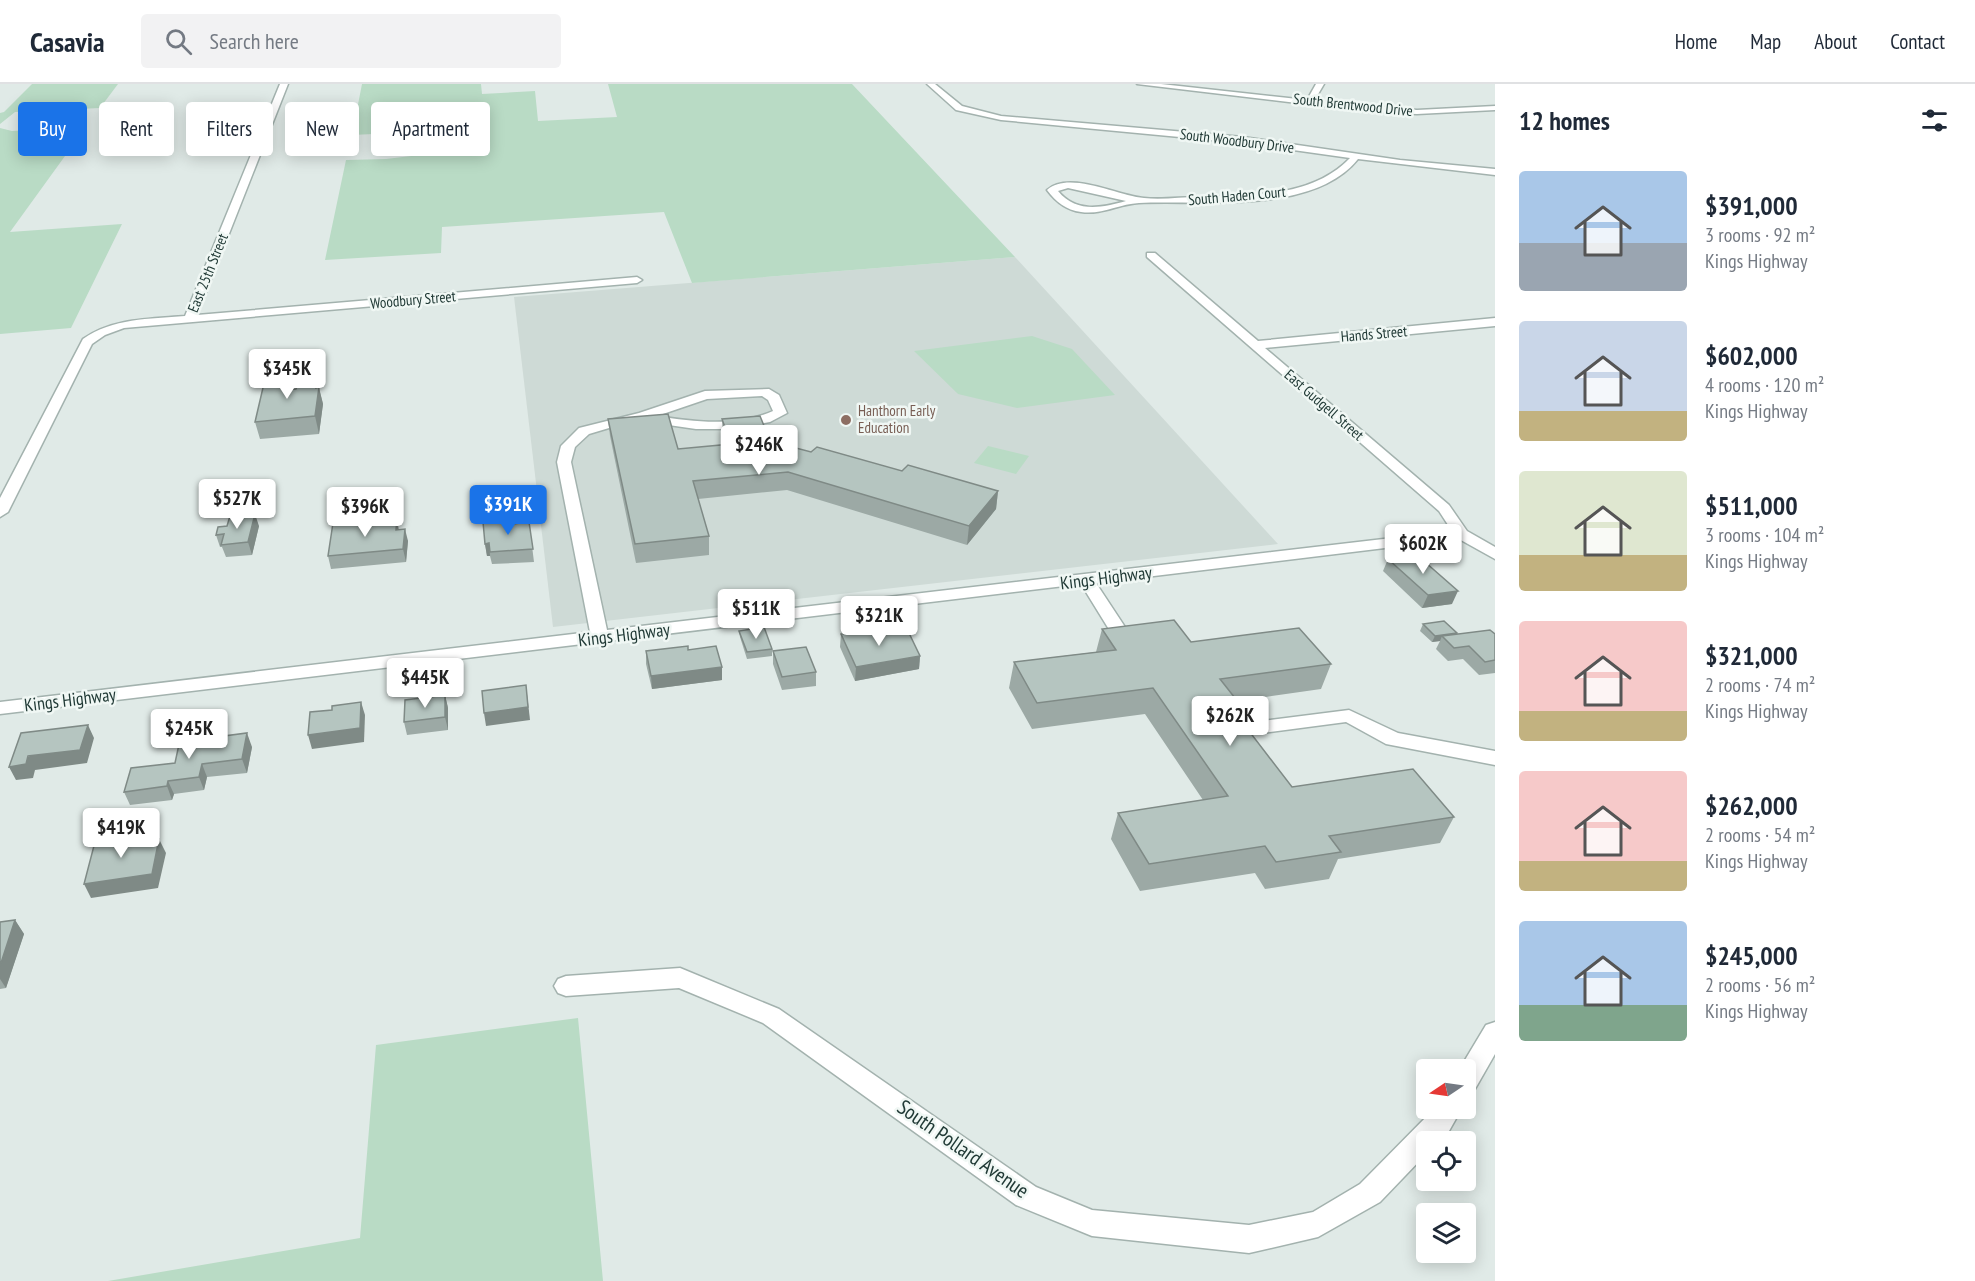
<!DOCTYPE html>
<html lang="en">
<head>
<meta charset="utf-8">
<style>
  body { margin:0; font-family:"PT Sans Narrow",sans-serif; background:#f2f2f3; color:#1f2937; height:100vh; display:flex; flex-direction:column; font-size:22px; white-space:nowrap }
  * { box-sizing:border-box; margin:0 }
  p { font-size:20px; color:#747a83 }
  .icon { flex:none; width:33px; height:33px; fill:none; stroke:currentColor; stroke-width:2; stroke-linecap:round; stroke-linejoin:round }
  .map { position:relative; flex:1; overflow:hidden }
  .drawer { display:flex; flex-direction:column; background:#fff; width:480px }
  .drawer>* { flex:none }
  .guide { position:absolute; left:18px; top:18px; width:570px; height:54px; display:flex; gap:12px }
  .needle { width:39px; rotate:257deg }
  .tools { position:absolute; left:1416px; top:975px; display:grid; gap:12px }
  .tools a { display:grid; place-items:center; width:60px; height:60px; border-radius:6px; background:#fff; box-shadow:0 3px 15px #0003; font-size:30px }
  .price { position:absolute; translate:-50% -51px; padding:0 14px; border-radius:6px; background:#fff; color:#222; font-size:20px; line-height:39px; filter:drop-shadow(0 2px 3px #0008) }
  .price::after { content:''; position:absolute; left:50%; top:36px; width:18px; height:14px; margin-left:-9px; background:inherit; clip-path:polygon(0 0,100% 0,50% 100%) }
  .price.active { background:#1a73e8; color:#fff }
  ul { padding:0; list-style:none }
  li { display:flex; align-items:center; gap:18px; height:150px; padding:0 24px }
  li span { display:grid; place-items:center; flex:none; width:168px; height:120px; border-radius:6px; color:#555 }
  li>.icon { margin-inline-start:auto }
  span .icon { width:72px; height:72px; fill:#fffc; stroke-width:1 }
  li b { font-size:26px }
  h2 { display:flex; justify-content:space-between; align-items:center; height:72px; padding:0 24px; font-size:26px }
  .chip { padding:0 21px; border-radius:6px; background:#fff; box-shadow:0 3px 15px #0003; font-size:21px; line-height:54px }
  .chip.active { background:#1a73e8; color:#fff }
  header { display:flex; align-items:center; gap:36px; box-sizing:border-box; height:84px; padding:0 30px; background:#fff; border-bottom:2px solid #e0e1e3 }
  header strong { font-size:28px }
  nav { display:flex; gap:33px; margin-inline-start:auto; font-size:21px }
  .search { width:420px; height:54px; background:#f2f2f3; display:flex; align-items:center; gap:15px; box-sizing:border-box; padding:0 21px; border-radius:6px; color:#747a83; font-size:22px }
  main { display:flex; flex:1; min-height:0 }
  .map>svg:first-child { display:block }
  .built { fill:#cedad6 }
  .green { fill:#b9dbc5 }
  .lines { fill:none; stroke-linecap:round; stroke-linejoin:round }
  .minor-casing { stroke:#a3b2ae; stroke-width:3 }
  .minor { fill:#fff; fill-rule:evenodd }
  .wall { fill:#9ca9a5 }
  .shaded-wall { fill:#7f8a86 }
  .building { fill:#b5c5c0; stroke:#7f8a86; stroke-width:1.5 }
  .education-dot { fill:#8d6e63; stroke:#f0f7f4; stroke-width:2 }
  .labels { text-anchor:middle; stroke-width:5; stroke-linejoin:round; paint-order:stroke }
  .far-street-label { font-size:15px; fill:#213a36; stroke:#f0f7f4 }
  .far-education-label { font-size:15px; fill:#785e54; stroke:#f0f7f4; text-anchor:start }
  .street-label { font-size:18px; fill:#213a36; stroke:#f0f7f4 }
  .near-street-label { font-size:21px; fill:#213a36; stroke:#f0f7f4 }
</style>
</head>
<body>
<header>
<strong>Casavia</strong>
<div class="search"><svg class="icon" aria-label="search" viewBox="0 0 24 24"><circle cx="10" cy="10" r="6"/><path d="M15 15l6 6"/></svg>Search here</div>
<nav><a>Home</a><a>Map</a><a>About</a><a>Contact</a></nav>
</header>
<main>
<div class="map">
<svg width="1495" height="1197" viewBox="0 0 1495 1197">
  <rect width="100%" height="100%" fill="#e0eae7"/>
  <polygon class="built" points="1015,173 1278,460 553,543 514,213"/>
  <g class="green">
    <polygon points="32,0 118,0 100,24 15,28 0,40 0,29 4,28"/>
    <polygon points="362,0 481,0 482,10 535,7 538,37 617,33 608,0 852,0 1015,173 692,199 664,128 442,143 441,169 325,176 346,76 386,75 461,66 460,46 352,51"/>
    <polygon points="86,43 10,148 122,140 71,244 0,250 0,44 12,47"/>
    <polygon points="1032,252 1072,265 1115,311 1017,324 958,310 914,267"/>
    <polygon points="988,362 1029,372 1016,390 974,379"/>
    <polygon points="578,934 603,1197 108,1197 360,1154 376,961"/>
  </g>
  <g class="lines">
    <defs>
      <g id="minor">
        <path d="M 280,0 L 288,0 L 197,231 L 637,193 L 642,196 L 637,199 L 124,244 L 105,251 L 92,260 L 8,428 L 0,433 L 0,414 L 83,255 C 113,234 149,235 185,232 Z"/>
        <path d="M 927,0 L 935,0 L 962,22 L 1001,32 L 1243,53 L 1400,76 L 1495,85 L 1495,91 L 1358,75 C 1313,131 1203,116 1139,119 C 1119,120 1102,131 1081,128 C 1066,126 1056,118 1047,106 C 1069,86 1118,112 1144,114 C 1162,116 1181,113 1199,113 C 1250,111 1312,114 1350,74 L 1243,59 L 1001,36 L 956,26 ZM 1068,104 L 1126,117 C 1101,124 1076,129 1058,107 Z"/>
        <polygon points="1137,0 1161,0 1307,16 1316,0 1324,0 1314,17 1417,26 1495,22 1495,26 1417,30 1372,28"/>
        <path d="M 1147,169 L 1155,169 L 1258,257 L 1495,234 L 1495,242 L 1265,264 L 1449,421 L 1467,447 L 1495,463 L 1495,475 L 1459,455 L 1096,499 L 1125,543 L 1116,548 L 1110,547 L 1081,500 L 0,630 L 0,618 L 590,548 L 557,378 L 561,362 L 579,344 L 639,329 L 705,307 L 769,305 L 779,311 L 787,329 L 770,338 L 732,345 L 696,345 L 641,337 L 619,341 L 589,350 L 575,363 L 571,378 L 607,546 L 1452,447 L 1439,427 L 1147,173 ZM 762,312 L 768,316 L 773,327 C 737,343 695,338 657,332 L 707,315 Z"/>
        <polygon points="1349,626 1398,649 1495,667 1495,681 1386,660 1346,638 1262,649 1255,647 1253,643 1255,639 1262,637"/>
        <polygon points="680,884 779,925 1036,1103 1092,1126 1249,1141 1313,1128 1360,1100 1435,1024 1462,1024 1449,1047 1439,1058 1426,1058 1426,1070 1380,1118 1318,1153 1249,1169 1092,1152 1016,1121 763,939 679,904 566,912 558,909 554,902 558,895 566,892"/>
        <polygon points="1495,938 1495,970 1475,1005 1466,1008 1466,986 1459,986 1486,941"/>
      </g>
    </defs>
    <use href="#minor" class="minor-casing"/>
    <use href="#minor" class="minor"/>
  </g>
  <g class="wall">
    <polygon points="317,296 323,320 319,350 260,355 255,338 292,305 296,305"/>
    <polygon points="608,335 678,365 725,361 723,353 722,335 774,366 811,368 998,407 996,425 967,461 787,406 698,415 709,452 709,471 636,479 610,352"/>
    <polygon points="267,412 263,426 243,428 241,422"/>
    <polygon points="529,438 534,478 492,480 490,472 487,472 485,460 504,441"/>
    <polygon points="364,441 399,445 408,457 406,478 331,485 328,472"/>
    <polygon points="227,442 259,442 252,471 226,473 222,463 220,463 216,451"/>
    <polygon points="1388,475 1452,520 1422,524 1383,487"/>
    <polygon points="1423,540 1456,550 1495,550 1495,589 1479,591 1463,575 1448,577 1436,565 1440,557 1432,558 1420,547"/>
    <polygon points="1102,545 1331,580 1321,605 1238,617 1246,628 1243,639 1292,703 1454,733 1440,759 1338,775 1329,795 1265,805 1255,789 1140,807 1111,755 1118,729 1203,716 1145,630 1032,645 1009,604 1014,578 1096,568"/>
    <polygon points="739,547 772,565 772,572 747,575 740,553"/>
    <polygon points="841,550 873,551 920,572 919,585 855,597 840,563"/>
    <polygon points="688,566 722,583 722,596 652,605 646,580 646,567"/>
    <polygon points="773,567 816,588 816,602 782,606 773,580"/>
    <polygon points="445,611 448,624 448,646 407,651 404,638"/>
    <polygon points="218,647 220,652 252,663 247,689 207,693 204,706 174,710 172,716 130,721 124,708 175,679"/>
    <polygon points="15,836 24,850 6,904 0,905 0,838"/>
  </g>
  <g class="shaded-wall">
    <polygon points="288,293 293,310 286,306"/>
    <polygon points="317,296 323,320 319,350 315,332 316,304"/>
    <polygon points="265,406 267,412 263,426 261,420"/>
    <polygon points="998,407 996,425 967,461 969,442"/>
    <polygon points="255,430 259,442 252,471 248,458"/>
    <polygon points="397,435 399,447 396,446"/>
    <polygon points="405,445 408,457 406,478 403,465"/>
    <polygon points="489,459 490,472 487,472 485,460"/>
    <polygon points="1458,507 1452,520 1422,524 1428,511"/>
    <polygon points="1457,549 1454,555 1442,552 1440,557 1432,558 1435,552"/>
    <polygon points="920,572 919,585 855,597 856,583"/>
    <polygon points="722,583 722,596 652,605 651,592"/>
    <polygon points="526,601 530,636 486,642 484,629"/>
    <polygon points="445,611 448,624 448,646 445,633"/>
    <polygon points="361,618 365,631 364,658 312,665 308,651"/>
    <polygon points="88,641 94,654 87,679 35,686 33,694 16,696 9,683"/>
    <polygon points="247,649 252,663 247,689 242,675"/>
    <polygon points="202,680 207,693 204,706 199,693"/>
    <polygon points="168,697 174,710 172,716 167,702"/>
    <polygon points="132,749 138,763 130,759"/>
    <polygon points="159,755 166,769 158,804 91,814 84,800"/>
    <polygon points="15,836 24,850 6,904 0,895 0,882"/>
  </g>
  <g class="building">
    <polygon points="288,293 286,306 296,305 298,297 317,296 316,304 319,303 315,332 255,338 265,295"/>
    <polygon points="668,330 678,365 731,360 722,335 760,332 774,366 796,364 811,368 817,363 902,387 908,381 998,407 969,442 788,388 693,397 709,452 635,460 608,335"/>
    <polygon points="265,406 261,420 241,422 244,408"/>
    <polygon points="255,430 248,458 221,461 224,450 216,451 218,443 227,442 230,432"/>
    <polygon points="397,435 396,446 405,445 403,465 328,472 333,439 363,436 363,441"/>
    <polygon points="503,436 503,441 529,438 533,465 490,468 489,459 485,460 483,438"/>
    <polygon points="1417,471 1458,507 1428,511 1388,475"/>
    <polygon points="1174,536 1191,558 1299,544 1331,580 1220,595 1246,628 1236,630 1292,703 1413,685 1454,733 1329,752 1341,768 1276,778 1265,762 1149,780 1118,729 1228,712 1153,604 1037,619 1014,578 1116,566 1102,545"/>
    <polygon points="1444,537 1457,549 1435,552 1423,540"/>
    <polygon points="764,543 772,565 747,568 739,547"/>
    <polygon points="870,546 873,551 908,547 920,572 856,583 841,550"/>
    <polygon points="1490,546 1495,550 1495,576 1485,578 1469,562 1454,564 1442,552"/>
    <polygon points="688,562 688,566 716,562 722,583 651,592 646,567"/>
    <polygon points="806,563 816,588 782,593 773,567"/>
    <polygon points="526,601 528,623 484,629 482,607"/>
    <polygon points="445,611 445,633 404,638 405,616"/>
    <polygon points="361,618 360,644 308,651 310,628 332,626 332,622"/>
    <polygon points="88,641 80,666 28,672 26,680 9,683 21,649"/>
    <polygon points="218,647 216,653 247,649 242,675 202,680 199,693 168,697 167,702 124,708 131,684 175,679 181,651"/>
    <polygon points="132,749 130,759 159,755 152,790 84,800 96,754"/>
    <polygon points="15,836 0,882 0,838"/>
  </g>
  <circle class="education-dot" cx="846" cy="336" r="6"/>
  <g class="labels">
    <g class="far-street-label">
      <text transform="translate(1353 21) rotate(6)" y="5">South Brentwood Drive</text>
      <text transform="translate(1237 57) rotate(7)" y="5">South Woodbury Drive</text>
      <text transform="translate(1237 112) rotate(-5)" y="5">South Haden Court</text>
      <text transform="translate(208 189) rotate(-68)" y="5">East 25th Street</text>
      <text transform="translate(413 216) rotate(-5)" y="5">Woodbury Street</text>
      <text transform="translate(1374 250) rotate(-5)" y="5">Hands Street</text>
      <text transform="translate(1324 321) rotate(41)" y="5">East Gudgell Street</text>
    </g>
    <g class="far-education-label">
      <text x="858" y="332">Hanthorn Early<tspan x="858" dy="17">Education</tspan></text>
    </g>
    <g class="street-label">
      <text transform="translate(1106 494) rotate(-7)" y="6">Kings Highway</text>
      <text transform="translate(624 551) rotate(-7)" y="6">Kings Highway</text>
      <text transform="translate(70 616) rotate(-7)" y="6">Kings Highway</text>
    </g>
    <g class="near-street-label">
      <text transform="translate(963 1065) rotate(35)" y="7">South Pollard Avenue</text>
    </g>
  </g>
</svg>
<div class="tools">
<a><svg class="needle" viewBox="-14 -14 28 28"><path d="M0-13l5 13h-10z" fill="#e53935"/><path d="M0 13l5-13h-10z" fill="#747a83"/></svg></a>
<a><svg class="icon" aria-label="locate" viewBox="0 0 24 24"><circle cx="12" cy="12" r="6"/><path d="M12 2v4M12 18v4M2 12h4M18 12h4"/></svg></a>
<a><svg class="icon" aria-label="layers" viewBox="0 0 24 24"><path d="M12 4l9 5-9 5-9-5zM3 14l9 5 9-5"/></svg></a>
</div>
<b class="price" style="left:287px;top:316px">$345K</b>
<b class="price" style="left:759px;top:392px">$246K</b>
<b class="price" style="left:237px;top:446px">$527K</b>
<b class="price active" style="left:508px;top:452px">$391K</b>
<b class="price" style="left:365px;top:454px">$396K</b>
<b class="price" style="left:1423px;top:491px">$602K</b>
<b class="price" style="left:756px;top:556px">$511K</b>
<b class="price" style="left:879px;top:563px">$321K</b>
<b class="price" style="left:425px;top:625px">$445K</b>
<b class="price" style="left:1230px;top:663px">$262K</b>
<b class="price" style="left:189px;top:676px">$245K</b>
<b class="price" style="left:121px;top:775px">$419K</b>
<div class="guide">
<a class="chip active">Buy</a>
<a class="chip">Rent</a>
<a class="chip">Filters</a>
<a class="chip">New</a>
<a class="chip">Apartment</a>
</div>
</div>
<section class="drawer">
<h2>12 homes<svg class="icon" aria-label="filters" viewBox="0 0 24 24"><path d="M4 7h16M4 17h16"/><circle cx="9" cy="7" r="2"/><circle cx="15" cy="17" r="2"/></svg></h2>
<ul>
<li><span style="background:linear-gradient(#a9c7e8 60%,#9aa5b1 0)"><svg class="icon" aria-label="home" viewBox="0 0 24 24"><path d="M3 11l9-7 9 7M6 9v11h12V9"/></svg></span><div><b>$391,000</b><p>3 rooms · 92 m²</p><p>Kings Highway</p></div></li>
<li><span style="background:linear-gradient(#c9d6e8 75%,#c2b280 0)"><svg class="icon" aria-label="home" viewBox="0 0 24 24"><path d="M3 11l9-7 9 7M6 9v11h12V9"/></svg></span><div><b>$602,000</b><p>4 rooms · 120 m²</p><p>Kings Highway</p></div></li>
<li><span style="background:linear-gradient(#dfe7d0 70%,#c2b280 0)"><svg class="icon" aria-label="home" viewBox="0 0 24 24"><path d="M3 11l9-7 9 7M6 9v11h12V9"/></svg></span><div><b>$511,000</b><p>3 rooms · 104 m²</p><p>Kings Highway</p></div></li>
<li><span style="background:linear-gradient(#f6c9c9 75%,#c2b280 0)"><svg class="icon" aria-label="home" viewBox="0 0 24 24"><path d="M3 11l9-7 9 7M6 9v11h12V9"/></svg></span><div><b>$321,000</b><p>2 rooms · 74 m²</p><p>Kings Highway</p></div></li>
<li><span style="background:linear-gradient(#f6c9c9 75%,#c2b280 0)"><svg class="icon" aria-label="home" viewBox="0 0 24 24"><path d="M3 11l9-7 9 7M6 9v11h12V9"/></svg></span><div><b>$262,000</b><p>2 rooms · 54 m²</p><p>Kings Highway</p></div></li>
<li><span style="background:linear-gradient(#a9c7e8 70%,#7fa58c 0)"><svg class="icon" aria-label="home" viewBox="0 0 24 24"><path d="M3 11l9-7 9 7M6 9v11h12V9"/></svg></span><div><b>$245,000</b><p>2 rooms · 56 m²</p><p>Kings Highway</p></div></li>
</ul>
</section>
</main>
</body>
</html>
